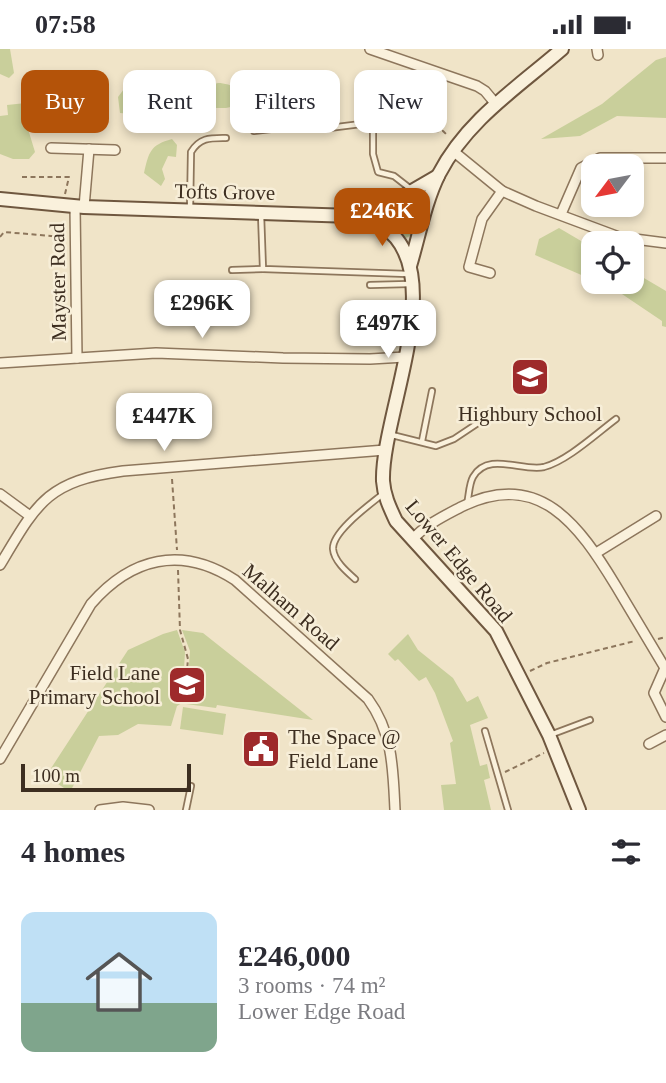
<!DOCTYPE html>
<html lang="en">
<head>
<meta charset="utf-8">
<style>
  body { margin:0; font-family:"Times New Roman",serif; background:#f2f2f3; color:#2b2b33; height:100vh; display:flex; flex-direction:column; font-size:26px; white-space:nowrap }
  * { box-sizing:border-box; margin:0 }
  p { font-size:23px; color:#7c7c81 }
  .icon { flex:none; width:38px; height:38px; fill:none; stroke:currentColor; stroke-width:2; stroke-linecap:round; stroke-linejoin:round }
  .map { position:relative; height:761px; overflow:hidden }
  .sheet { display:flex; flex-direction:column; background:#fff; flex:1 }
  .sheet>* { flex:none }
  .guide { position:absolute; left:21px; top:21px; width:625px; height:63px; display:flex; gap:14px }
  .needle { width:46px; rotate:238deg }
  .fabs { position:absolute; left:581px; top:105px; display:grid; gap:14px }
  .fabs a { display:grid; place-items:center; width:63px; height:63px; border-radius:14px; background:#fff; box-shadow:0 4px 10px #0003; font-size:35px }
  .scale { position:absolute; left:21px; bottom:18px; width:170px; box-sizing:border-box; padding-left:7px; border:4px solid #3d2e20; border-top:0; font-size:19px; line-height:24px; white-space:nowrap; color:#3d2e20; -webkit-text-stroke:5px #f7eed8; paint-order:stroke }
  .price { position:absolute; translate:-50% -60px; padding:0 16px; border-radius:14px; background:#fff; color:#222; font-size:23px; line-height:46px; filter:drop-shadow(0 2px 4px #0008) }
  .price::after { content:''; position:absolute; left:50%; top:42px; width:21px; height:16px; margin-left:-10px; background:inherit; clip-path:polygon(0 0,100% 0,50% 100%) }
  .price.selected { background:#b45309; color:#fff }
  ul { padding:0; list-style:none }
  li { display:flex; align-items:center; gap:21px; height:175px; padding:0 21px }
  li+li { border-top:2px solid #e1e1e2 }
  li span { display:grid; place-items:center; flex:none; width:196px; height:140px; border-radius:14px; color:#555 }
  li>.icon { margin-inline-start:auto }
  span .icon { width:84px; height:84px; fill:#fffc; stroke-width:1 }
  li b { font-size:30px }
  h2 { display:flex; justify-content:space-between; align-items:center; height:84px; padding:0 21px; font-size:30px }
  .chip { padding:0 24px; border-radius:14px; background:#fff; box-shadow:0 4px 10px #0003; font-size:24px; line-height:63px }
  .chip.selected { background:#b45309; color:#fff }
  .status { display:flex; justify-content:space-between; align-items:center; height:49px; padding:0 35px; background:#fff; direction:ltr }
  .status svg { height:19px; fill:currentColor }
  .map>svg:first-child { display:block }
  .green { fill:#c9cf9b }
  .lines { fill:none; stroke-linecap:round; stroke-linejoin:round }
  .lane-casing { stroke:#8d765c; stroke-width:8 }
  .street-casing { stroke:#8d765c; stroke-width:12 }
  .secondary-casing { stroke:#6f573f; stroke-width:16 }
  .path { stroke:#8d765c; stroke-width:2; stroke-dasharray:5 3.5; stroke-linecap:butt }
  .lane { stroke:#faf1dc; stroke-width:4.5 }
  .street { stroke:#faf1dc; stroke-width:9 }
  .secondary { stroke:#faf1dc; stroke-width:12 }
  .labels { text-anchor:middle; stroke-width:5; stroke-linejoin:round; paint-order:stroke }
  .street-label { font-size:21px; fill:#3d2e20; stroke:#f7eed8 }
  .poi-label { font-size:21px; fill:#3d2e20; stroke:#f7eed8 }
</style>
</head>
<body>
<div class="status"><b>07:58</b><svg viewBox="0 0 49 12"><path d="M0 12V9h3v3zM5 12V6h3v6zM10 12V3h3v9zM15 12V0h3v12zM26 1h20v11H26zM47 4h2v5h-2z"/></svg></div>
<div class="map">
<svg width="666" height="761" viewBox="0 0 666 761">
  <rect width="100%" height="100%" fill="#f0e4c8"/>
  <g class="green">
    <polygon points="0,0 10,0 14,24 9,29 0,25"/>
    <polygon points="666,8 666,69 617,67 580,87 541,90 602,55 656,11"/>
    <path d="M 160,31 L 174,32 L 202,41 C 207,39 213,35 218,34 C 231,34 247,43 253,53 L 226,59 L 202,59 L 168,76 L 158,70 L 149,80 L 132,65 L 120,64 L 118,48 L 124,40 Z"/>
    <polygon points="44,32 56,34 59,46 50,60 40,67 27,66 28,80 35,103 29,110 13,110 0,105 0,67 8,66 7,56 26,54 27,43"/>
    <path d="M 172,90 L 177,96 L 176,108 L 168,107 L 162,120 L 165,130 L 161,137 L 144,124 C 149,103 150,96 172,90 Z"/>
    <polygon points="417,146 422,152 410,187 406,189 385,166"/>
    <polygon points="559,179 593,199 593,231 535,206 539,190"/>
    <polygon points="632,222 666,242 666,278 662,277 662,272 616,241 597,233 632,233"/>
    <polygon points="177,581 185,603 182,654 177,657 171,677 138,675 118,686 99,687 70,743 46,727 128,601 163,585"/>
    <polygon points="182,581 203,584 313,671 217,656 216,659 186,655 190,602"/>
    <polygon points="408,585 418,601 453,629 467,653 478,647 488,669 470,676 480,717 487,715 490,729 484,731 491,761 444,761 441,736 456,735 450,694 453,692 435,644 426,628 419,632 398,610 395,612 388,605"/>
    <polygon points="183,658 226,665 223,686 180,680"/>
  </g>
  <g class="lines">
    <defs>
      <g id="lane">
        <polyline points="254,82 296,77 321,80 369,74 373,76 373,105 378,123 394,127 412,141"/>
        <path d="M 190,161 L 191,103 C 200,88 211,89 226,89"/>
        <polyline points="261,165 263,220 408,225"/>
        <polyline points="232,221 263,220"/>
        <polyline points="370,236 409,235"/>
        <polyline points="392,386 436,397 454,390 487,368"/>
        <polyline points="422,392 432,342"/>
        <path d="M 467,455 C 469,447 469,435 473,428 C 488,402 522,423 544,418 C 567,412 596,385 616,370"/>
        <path d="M 355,530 C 347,523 334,512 333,500 C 332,482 372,454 384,444"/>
        <polyline points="485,682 508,761"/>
        <polyline points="550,686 590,671"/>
        <polyline points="186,761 191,737"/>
      </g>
      <g id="street">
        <polyline points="370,0 477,37 485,42 495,54"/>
        <polyline points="597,0 598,6"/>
        <polyline points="51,99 115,101"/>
        <polyline points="453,102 502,142 536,157 619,188 666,194"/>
        <polyline points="75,157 77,309"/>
        <polyline points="84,158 89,100"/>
        <polyline points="561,165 581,119 600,109 666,109"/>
        <polyline points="490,224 469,218 482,170 502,142"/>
        <polyline points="0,314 156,304 283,309 370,310 405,308"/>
        <polyline points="0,445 30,467"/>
        <path d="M 412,491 C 425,476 444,467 461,458 C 539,419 579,476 616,537 C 632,564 649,592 665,619"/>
        <polyline points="596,504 656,467"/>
        <path d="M 0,516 C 37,454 47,432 123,422 L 385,401"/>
        <polyline points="665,619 654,644 666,668"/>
        <polyline points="649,695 666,686"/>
        <path d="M 0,710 L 91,555 C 131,509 181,496 235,531 L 368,650 C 393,684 393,720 395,761"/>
        <polyline points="100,761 123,758 149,761"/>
      </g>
      <g id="secondary">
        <path d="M 0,150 L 84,158 L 352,167 C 362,170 374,172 382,177 C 452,220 381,366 383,432 C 384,447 390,459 396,472 L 496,582 L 549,686 L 579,761"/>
        <polyline points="364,170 438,127"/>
        <path d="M 410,217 C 419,187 425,153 439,125 C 467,71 517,39 562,0"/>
      </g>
    </defs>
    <use href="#lane" class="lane-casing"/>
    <use href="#street" class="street-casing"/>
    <use href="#secondary" class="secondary-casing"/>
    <g class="path">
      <polyline points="409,26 400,53 424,83 443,82 448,87"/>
      <polyline points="22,128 69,128 65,145"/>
      <polyline points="0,188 4,183 63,188"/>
      <polyline points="172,430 177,501"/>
      <polyline points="178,521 180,581 188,610 184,655"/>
      <polyline points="658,590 666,588"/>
      <polyline points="530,622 547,614 635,592"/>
      <polyline points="505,723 544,704"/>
    </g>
    <use href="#lane" class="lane"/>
    <use href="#street" class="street"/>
    <use href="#secondary" class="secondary"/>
  </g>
  <defs>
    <symbol id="school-square" viewBox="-11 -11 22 22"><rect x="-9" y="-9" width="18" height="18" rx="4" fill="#9e2a2b" stroke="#f7eed8"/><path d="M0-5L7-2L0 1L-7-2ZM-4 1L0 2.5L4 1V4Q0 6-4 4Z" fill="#fff"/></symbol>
    <symbol id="civic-square" viewBox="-11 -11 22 22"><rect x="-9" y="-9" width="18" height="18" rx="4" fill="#9e2a2b" stroke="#f7eed8"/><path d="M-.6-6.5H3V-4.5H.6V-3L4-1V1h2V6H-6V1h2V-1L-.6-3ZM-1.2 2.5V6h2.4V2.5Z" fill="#fff"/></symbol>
  </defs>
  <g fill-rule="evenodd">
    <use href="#school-square" x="508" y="306" width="44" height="44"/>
    <use href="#school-square" x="165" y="614" width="44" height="44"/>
    <use href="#civic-square" x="239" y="678" width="44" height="44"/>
  </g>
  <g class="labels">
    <g class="street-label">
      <text transform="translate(225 143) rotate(1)" y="7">Tofts Grove</text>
      <text transform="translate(58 233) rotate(-91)" y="7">Mayster Road</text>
      <text transform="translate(459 512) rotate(50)" y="7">Lower Edge Road</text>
      <text transform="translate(291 558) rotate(41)" y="7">Malham Road</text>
    </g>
    <g class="poi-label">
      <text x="530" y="372">Highbury School</text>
      <text x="160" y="631" text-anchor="end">Field Lane<tspan x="160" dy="24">Primary School</tspan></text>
      <text x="288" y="695" text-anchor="start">The Space @<tspan x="288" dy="24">Field Lane</tspan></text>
    </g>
  </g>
</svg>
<div class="fabs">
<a><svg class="needle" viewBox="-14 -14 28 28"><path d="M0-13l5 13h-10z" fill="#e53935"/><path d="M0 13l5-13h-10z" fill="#7c7c81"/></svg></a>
<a><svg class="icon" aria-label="locate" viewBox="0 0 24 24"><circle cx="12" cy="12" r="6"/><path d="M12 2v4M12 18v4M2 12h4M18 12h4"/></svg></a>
</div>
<div class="scale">100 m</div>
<b class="price selected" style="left:382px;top:199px">£246K</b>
<b class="price" style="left:202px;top:291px">£296K</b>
<b class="price" style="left:388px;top:311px">£497K</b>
<b class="price" style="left:164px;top:404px">£447K</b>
<div class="guide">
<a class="chip selected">Buy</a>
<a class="chip">Rent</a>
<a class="chip">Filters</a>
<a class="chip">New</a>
</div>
</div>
<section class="sheet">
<h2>4 homes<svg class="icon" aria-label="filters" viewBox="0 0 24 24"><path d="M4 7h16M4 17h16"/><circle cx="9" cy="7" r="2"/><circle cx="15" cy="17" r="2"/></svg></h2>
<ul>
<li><span style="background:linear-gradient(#bfe0f5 65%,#7fa58c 0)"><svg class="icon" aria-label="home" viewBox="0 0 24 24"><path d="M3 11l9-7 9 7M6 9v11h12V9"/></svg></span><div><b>£246,000</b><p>3 rooms · 74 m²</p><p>Lower Edge Road</p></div></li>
</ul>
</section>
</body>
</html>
